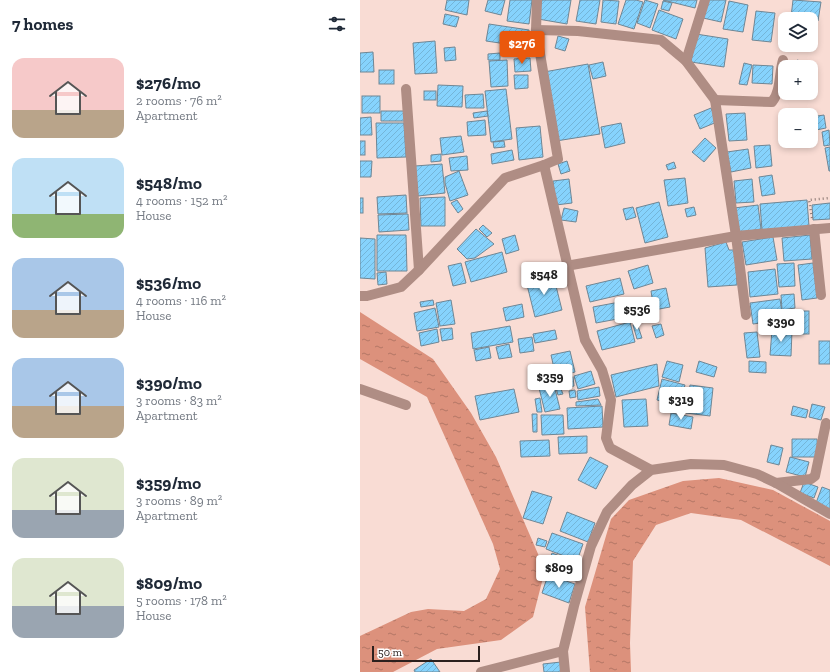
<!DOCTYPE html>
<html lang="en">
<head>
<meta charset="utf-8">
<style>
  body { margin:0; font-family:"Zilla Slab",serif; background:#f2f2f3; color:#1f2937; height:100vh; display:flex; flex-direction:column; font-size:15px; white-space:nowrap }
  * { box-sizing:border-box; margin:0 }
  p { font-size:13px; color:#747a83 }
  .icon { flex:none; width:22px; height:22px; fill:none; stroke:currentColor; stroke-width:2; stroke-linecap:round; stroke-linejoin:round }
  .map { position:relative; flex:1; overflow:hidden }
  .drawer { display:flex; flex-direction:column; background:#fff; width:360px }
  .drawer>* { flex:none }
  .tools { position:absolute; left:418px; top:12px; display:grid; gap:8px }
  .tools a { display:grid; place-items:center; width:40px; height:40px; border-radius:8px; background:#fff; box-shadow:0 2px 6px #0003; font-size:20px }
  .scale { position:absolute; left:12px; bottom:10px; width:108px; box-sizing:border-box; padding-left:4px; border:2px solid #2b201e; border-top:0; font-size:11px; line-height:14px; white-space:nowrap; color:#2b201e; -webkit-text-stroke:3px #fff; paint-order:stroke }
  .price { position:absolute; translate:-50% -34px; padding:0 9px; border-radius:4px; background:#fff; color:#222; font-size:13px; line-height:26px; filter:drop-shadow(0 1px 2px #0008) }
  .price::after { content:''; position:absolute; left:50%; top:24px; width:12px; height:9px; margin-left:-6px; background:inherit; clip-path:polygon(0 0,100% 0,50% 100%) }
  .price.current { background:#ea580c; color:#fff }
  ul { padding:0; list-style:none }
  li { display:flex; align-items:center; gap:12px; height:100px; padding:0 12px }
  li span { display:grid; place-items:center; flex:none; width:112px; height:80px; border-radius:12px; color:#555 }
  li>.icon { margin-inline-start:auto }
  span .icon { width:48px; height:48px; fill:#fffc; stroke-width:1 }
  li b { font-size:17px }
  h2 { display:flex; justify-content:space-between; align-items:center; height:48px; padding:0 12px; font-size:17px }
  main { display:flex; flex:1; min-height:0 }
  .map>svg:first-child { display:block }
  .water { fill:url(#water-ripples) }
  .building { fill:url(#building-hatch); stroke:#6f8694 }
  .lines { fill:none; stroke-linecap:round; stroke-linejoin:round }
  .path { stroke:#8c7974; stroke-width:2.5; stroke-dasharray:1 3; stroke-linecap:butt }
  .minor { stroke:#af8d84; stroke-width:10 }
</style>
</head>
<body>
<main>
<section class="drawer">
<h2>7 homes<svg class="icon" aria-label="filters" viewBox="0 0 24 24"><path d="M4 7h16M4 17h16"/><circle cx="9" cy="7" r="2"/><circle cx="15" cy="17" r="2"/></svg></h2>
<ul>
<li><span style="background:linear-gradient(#f6c9c9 65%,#b9a48a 0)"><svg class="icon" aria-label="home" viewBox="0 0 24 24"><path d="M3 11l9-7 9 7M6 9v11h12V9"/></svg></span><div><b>$276/mo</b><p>2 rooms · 76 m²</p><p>Apartment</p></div></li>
<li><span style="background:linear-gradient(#bfe0f5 70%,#8fb573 0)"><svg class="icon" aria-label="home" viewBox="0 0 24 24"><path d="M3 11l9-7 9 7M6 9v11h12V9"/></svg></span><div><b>$548/mo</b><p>4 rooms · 152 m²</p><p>House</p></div></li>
<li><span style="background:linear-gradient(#a9c7e8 65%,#b9a48a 0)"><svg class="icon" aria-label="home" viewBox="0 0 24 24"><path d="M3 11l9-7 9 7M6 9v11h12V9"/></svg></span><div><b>$536/mo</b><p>4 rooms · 116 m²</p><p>House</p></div></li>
<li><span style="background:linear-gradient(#a9c7e8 60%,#b9a48a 0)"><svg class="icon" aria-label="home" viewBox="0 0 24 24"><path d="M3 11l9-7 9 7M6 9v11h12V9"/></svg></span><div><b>$390/mo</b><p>3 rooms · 83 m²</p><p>Apartment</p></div></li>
<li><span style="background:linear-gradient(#dfe7d0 65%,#9aa5b1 0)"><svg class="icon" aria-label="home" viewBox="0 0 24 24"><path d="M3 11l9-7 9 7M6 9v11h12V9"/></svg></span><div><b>$359/mo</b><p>3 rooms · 89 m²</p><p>Apartment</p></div></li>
<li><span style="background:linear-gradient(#dfe7d0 60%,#9aa5b1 0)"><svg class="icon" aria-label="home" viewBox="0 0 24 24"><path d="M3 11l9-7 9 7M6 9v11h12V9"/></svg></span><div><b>$809/mo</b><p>5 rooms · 178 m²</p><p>House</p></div></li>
</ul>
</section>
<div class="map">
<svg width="470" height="672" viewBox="0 0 470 672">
  <defs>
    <pattern id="water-ripples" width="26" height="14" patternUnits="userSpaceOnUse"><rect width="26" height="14" fill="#dc917c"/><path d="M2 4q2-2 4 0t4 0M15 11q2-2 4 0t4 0" fill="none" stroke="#b37665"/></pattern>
    <pattern id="building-hatch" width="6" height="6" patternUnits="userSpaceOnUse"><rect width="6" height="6" fill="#86d3fd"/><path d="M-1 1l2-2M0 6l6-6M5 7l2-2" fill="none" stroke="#74b5d8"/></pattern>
  </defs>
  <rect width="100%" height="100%" fill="#f9dcd4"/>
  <g class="water">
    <polygon points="0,312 73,359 111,413 136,457 185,570 173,617 141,640 77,649 33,672 0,672 0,636 51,612 68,609 104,611 126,599 140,569 133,544 67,397 0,359"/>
    <polygon points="359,478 413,490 470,521 470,566 381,520 331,513 296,525 273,561 270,643 271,672 230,672 225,607 251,519 269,500 323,481"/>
  </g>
  <g class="building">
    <polygon points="87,0 109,0 107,15 85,10"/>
    <polygon points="128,0 145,0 141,15 125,11"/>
    <polygon points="150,0 172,0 169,24 147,21"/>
    <polygon points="182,0 211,0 207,24 178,19"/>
    <polygon points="220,0 240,0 236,24 216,21"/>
    <polygon points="243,0 259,1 256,24 241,22"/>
    <polygon points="266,0 276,0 283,2 274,29 258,24"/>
    <polygon points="285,0 298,4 290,28 277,23"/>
    <polygon points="303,0 337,0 335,8"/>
    <polygon points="348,0 366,0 361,22 343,18"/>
    <polygon points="433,0 461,2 458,21 431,17"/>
    <polygon points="303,1 312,3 309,11 301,9"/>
    <polygon points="369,1 388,5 383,32 363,29"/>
    <polygon points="299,10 323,19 316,39 292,30"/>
    <polygon points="396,11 415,13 411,42 392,40"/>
    <polygon points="85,14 99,17 96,27 83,24"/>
    <polygon points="129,24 169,30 167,47 126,41"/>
    <polygon points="336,34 368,39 364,67 331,62"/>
    <polygon points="198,36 209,39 205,51 195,48"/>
    <polygon points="75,41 77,73 55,74 53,43"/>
    <polygon points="95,47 96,60 85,61 84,48"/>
    <polygon points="13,52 14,72 0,72 0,53"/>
    <polygon points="140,53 140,60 128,60 128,54"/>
    <polygon points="170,58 171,71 155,72 154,59"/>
    <polygon points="147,60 148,86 131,87 129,61"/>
    <polygon points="437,60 448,63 447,67 435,65"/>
    <polygon points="243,62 246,76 233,79 229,65"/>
    <polygon points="384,63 392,65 387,85 379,84"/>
    <polygon points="228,64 240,134 196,141 184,72"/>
    <polygon points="393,65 413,66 412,84 392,83"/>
    <rect x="19" y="70" width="15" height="14"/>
    <polygon points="154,75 168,75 168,88 155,89"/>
    <polygon points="78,85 103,86 102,107 77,106"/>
    <polygon points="146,89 152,139 131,142 125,91"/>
    <rect x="64" y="91" width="12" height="9"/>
    <polygon points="123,94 124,108 106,108 105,95"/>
    <rect x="2" y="96" width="18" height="17"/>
    <polygon points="351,108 357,122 340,129 334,115"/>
    <polygon points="21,111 44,111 45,121 21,121"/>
    <polygon points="127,111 128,116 114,118 113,113"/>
    <polygon points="385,113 387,140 369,141 366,114"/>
    <polygon points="464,115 466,128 451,131 451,117"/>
    <polygon points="11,117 12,135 0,135 0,118"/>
    <polygon points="125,120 126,135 108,136 107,122"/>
    <polygon points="16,123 44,123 46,157 17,158"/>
    <polygon points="261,123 265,143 245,148 241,127"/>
    <polygon points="180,126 183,157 159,160 156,128"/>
    <polygon points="469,130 470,145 464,146 462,132"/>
    <polygon points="101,136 104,152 82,155 80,138"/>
    <polygon points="345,138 356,148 344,162 332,152"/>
    <rect x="0" y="141" width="5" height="14"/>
    <polygon points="144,141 145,147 134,148 133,142"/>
    <polygon points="410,145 412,166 396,168 394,146"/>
    <polygon points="470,147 470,171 469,171 465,148"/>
    <polygon points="388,149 391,168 371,172 367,152"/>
    <polygon points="152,150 154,160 132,164 131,154"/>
    <polygon points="81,154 81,161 71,162 71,155"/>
    <polygon points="107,156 108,170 91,171 89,158"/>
    <polygon points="0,161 12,161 11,177 0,177"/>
    <polygon points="207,161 210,171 201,174 198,164"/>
    <polygon points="314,162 316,168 308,170 306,165"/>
    <polygon points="82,164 85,193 58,196 55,166"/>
    <polygon points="99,171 108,195 90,201 85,183 85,177"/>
    <polygon points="412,175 415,194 402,196 399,177"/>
    <polygon points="325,178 328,203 308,206 304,180"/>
    <polygon points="209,179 212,203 196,205 193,181"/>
    <polygon points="392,179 394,202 376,203 374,181"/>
    <polygon points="46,195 47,213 18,214 17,197"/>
    <polygon points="85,197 85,226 61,226 60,198"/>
    <rect x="0" y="198" width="3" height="15"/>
    <polygon points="97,200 103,209 98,213 91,203"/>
    <polygon points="447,200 449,226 402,230 400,204"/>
    <polygon points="299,202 308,237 285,243 276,208"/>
    <polygon points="470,203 470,219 453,220 452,205"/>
    <polygon points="398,205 401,229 377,233 374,208"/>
    <polygon points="273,207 276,217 266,220 263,209"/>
    <polygon points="334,207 336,215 327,217 325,209"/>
    <polygon points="204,208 218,211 216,222 201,220"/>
    <polygon points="48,214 49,230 19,232 18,215"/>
    <polygon points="123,225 132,233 127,237 119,229"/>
    <polygon points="116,229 134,244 115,258 107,259 97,249"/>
    <polygon points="17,235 46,235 47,271 17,271"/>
    <polygon points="155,235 159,250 146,254 142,239"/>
    <polygon points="450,235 452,259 424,261 422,238"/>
    <polygon points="413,237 417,260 386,265 382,242"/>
    <polygon points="0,238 15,239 15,279 0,278"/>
    <polygon points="366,242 369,250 375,250 377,285 348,287 345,248"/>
    <polygon points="142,252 147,272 111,282 105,262"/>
    <polygon points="101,263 106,283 93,286 88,266"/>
    <polygon points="434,263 435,286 419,287 417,264"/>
    <polygon points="453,263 457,298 442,300 438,265"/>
    <polygon points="288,265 293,283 274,289 268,271"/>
    <polygon points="415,269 418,294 390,297 388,272"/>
    <polygon points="26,272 27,284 18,285 17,273"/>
    <polygon points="193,274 202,310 175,317 166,281"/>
    <polygon points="260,278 264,294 230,302 226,286"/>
    <polygon points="306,288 310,307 294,310 291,291"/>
    <polygon points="434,294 435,308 422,310 421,295"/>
    <polygon points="420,299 423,320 393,324 390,303"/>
    <polygon points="73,300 74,305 61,307 60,302"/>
    <polygon points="91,300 95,324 80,326 76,303"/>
    <polygon points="265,301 268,317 236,323 233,307"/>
    <polygon points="162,304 164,317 146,321 143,308"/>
    <polygon points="75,308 79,327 57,331 54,313"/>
    <rect x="433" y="311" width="16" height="23"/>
    <polygon points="270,322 275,342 242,350 237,331"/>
    <polygon points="277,323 282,338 277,339 273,325"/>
    <polygon points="301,324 304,335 296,338 292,326"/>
    <polygon points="150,326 153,342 113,349 111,333"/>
    <polygon points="92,328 93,339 82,341 80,329"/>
    <polygon points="77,329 79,342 61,346 59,333"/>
    <polygon points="195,330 197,339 175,343 173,334"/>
    <polygon points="412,330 432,331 431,356 410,355"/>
    <polygon points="397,332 400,357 387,358 384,333"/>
    <polygon points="172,337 174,351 160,353 158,339"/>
    <rect x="459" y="341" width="11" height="23"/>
    <polygon points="149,344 152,357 139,359 136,347"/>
    <polygon points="129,347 131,358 116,361 114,350"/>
    <polygon points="210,351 215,372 196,377 191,355"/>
    <polygon points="307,361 323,365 319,382 302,377"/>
    <polygon points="339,361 357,367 354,377 336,372"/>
    <polygon points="389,361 406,362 406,373 389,372"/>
    <polygon points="297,364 299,386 256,397 251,375"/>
    <polygon points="231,371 235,384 218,389 214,376"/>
    <polygon points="213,377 214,386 201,389 199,380"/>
    <polygon points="302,379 325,385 319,406 297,400"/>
    <polygon points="199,384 203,394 198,395 195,385"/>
    <polygon points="194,385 200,409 185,412 179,388"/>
    <polygon points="330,385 353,388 350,416 326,413"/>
    <polygon points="239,387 240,396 218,400 217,391"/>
    <polygon points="154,389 159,412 120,420 115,396"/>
    <polygon points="215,390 216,397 210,398 209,391"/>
    <polygon points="180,398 182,412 177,412 175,399"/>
    <polygon points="238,399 241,405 216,406 216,402"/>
    <polygon points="286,399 288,426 264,427 262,400"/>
    <polygon points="452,404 465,407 461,420 449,417"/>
    <polygon points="242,406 243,427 208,429 207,408"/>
    <polygon points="433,406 448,410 446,418 431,415"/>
    <polygon points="311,413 333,417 331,429 309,425"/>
    <polygon points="172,414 177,414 177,432 173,432"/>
    <polygon points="181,415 203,415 204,434 182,435"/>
    <polygon points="227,436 227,453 199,454 198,437"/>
    <polygon points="432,439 457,439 458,457 432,457"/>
    <polygon points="189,440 190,456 161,457 160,441"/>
    <polygon points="411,445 423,448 419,465 407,462"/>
    <polygon points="230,457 248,466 236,489 218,480"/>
    <polygon points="430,457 449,462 445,477 426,472"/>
    <polygon points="444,482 458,487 454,498 440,493"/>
    <polygon points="462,487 470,490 470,511 456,503"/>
    <polygon points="172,491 192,497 183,524 163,518"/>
    <polygon points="207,512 235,523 228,542 200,531"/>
    <polygon points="192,533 223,544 217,561 186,549"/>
    <polygon points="178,538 187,541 185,547 176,545"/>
    <polygon points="192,553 224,565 218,582 186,570"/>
    <polygon points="188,575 215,584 209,603 182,593"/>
    <polygon points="71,659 80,672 55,672 54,670"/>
    <polygon points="201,662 201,672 184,672 183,664"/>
  </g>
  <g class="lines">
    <polyline class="path" points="452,218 449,200 470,198"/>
    <g class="minor">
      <polyline points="177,0 176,30 198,159 184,165"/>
      <polyline points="176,30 218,31 301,40 326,61 355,100"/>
      <path d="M 423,60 C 419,73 421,91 412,102 L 355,100 L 376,236 L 470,228"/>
      <polyline points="326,61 345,0"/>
      <polyline points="46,89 59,270"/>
      <polyline points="454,229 461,295"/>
      <polyline points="206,266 376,236 386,315"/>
      <polyline points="0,296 7,296 41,287 59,270 145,178 184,165 225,340 242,370 251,400 246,438 250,448 291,470"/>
      <polyline points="0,389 46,405"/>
      <polyline points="416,483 451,479 455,476 466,423"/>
      <polyline points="121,672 203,651"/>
      <polyline points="205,672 203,651 214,606 231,546 247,512 272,485 291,470 331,464 364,465 397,474 416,483 470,514"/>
    </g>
  </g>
</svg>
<div class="tools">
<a><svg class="icon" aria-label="layers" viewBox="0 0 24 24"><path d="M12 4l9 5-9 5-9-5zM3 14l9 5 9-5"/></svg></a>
<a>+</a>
<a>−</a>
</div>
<div class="scale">50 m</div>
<b class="price current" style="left:162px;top:65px">$276</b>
<b class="price" style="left:184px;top:296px">$548</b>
<b class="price" style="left:277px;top:331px">$536</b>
<b class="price" style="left:421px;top:343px">$390</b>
<b class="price" style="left:190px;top:398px">$359</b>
<b class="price" style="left:321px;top:421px">$319</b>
<b class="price" style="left:199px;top:589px">$809</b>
</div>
</main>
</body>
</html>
